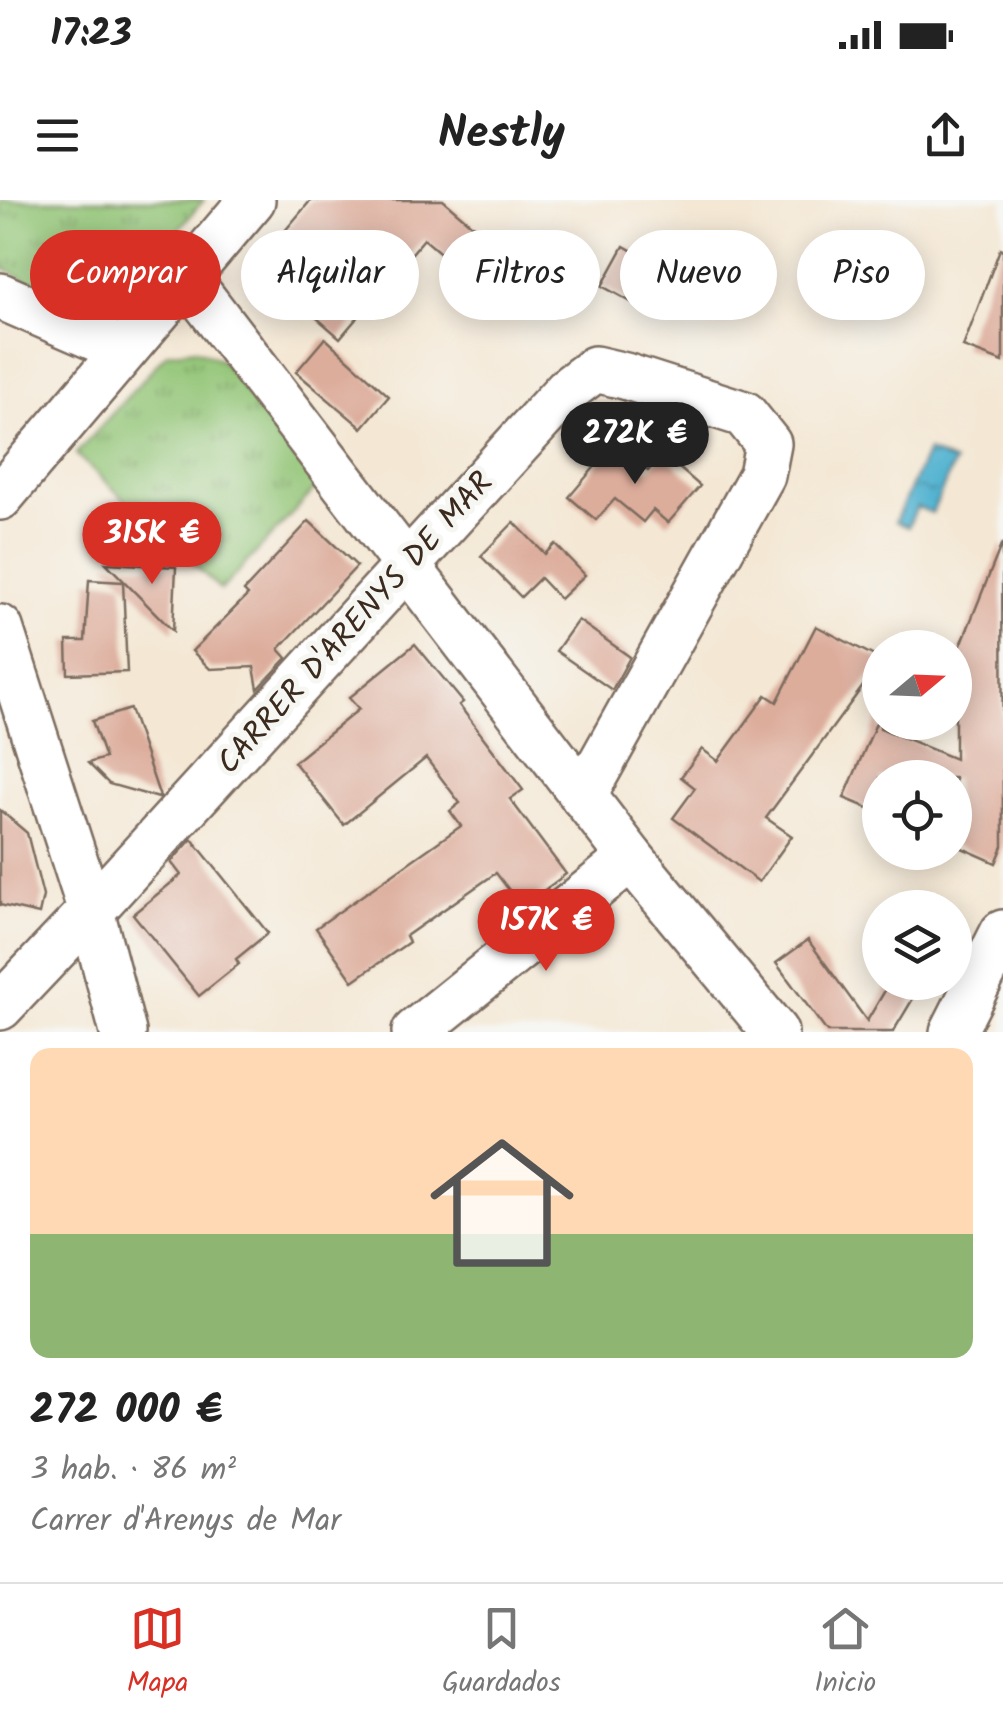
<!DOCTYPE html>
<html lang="es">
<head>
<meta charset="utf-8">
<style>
  body { margin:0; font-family:Kalam,sans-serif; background:#f2f2f2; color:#222; height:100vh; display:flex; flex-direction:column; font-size:38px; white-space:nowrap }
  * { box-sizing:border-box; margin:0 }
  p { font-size:32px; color:#767676 }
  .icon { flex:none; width:55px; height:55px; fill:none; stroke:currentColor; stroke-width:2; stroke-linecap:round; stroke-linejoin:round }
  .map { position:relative; height:832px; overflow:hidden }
  .sheet { display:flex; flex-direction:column; background:#fff; flex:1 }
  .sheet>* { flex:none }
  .hud { position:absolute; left:30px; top:30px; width:945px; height:90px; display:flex; gap:20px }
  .needle { width:65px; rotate:71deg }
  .fabs { position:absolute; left:862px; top:430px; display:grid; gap:20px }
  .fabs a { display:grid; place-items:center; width:110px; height:110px; border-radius:50%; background:#fff; box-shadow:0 5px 25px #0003; font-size:50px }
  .price { position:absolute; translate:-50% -85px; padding:0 22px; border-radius:35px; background:#d93025; color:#fff; font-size:32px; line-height:65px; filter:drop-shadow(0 2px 5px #0008) }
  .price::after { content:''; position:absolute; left:50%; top:60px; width:30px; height:22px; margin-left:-15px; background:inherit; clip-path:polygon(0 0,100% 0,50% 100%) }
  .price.current { background:#222; color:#fff }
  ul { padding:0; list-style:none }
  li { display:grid; align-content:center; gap:20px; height:530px; padding:0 30px }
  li+li { border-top:2px solid #e0e0e0 }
  li span { display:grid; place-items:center; height:310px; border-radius:20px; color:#555 }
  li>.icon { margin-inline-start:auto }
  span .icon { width:180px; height:180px; fill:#fffc; stroke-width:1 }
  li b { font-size:42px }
  .tag { padding:0 35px; border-radius:45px; background:#fff; box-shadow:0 5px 25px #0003; font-size:35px; line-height:90px }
  .tag.current { background:#d93025; color:#fff }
  .status { display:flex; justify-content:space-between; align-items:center; height:70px; padding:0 50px; background:#fff; direction:ltr }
  .status svg { height:28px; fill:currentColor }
  header { display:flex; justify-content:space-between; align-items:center; height:130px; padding:0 30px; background:#fff; font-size:45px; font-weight:700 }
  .dock { display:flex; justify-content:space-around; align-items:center; height:140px; border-top:2px solid #e0e0e0; background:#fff; font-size:28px; color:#767676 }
  .dock a { display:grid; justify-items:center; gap:5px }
  .dock .current { color:#d93025 }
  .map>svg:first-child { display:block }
  .grass { fill:url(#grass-tufts); stroke:#66774a; stroke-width:2.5 }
  .water { fill:url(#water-ripples); stroke:#466e77; stroke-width:2.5 }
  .building { fill:#ddad9c }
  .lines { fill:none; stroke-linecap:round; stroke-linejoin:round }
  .minor-casing { stroke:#7c6c5e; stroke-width:50 }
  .minor { stroke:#fff; stroke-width:45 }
  .labels { text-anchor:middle; stroke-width:10; stroke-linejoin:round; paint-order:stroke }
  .street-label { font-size:32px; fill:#3b2a1e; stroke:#f6f6f2 }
</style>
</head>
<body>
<div class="status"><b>17:23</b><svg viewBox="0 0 49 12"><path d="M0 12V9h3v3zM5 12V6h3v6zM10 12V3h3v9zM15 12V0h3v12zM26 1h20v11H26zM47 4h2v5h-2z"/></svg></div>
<header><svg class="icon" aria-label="menu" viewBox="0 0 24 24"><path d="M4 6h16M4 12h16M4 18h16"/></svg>Nestly<svg class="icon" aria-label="share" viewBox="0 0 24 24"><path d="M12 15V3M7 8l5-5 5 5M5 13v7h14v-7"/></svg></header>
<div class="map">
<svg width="1003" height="832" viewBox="0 0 1003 832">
  <defs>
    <pattern id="grass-tufts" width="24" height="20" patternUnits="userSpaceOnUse" patternTransform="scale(2.5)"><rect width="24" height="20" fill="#91c475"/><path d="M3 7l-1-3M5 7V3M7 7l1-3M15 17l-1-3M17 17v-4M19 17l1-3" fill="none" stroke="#789f5f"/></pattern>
    <pattern id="water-ripples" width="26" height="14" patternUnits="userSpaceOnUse" patternTransform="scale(2.5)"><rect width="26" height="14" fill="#51b2d0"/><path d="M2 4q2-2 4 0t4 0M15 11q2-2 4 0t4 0" fill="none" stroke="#4491a8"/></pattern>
  </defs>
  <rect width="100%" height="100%" fill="#f6f6f2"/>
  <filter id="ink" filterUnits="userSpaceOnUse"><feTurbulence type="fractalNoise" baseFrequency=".01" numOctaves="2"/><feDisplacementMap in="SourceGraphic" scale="20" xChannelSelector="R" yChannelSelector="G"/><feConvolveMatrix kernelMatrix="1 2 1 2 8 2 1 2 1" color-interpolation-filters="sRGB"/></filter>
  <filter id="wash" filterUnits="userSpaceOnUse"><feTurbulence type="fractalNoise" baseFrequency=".0048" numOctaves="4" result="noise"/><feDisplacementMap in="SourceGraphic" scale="40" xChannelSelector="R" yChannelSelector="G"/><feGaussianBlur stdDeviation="2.25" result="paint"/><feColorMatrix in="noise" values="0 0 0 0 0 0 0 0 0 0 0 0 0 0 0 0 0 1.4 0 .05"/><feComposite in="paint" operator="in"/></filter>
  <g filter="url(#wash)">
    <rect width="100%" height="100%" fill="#f4e8d5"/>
    <g class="grass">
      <polygon points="0,0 204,0 101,119 0,66"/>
      <polygon points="196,149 222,161 318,286 221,390 76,254 167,153"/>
    </g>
    <polygon class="water" points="927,251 954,263 932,313 917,307 908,327 895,322"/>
    <g id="blocks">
      <g class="building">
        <polygon points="311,0 443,0 513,60 486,92 424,39 340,138 256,65"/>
        <polygon points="624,46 674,74 653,114 602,86"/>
        <polygon points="1000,49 1003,50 1003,162 963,147"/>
        <polygon points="325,138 389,196 362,228 296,172"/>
        <polygon points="616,242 648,271 663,254 700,286 668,323 653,310 643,322 615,299 596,320 569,297"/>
        <polygon points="309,321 357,366 279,449 287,458 258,489 254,467 210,469 192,451 248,395 244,391"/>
        <polygon points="514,322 545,354 555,344 585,375 560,399 540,378 521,397 481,356"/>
        <polygon points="1002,343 1003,646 996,663 955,645 955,578 880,578 880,613 844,598 880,514 880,528 955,559 955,460"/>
        <polygon points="106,363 176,367 173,431"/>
        <polygon points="89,380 123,382 127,472 68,474 67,441 85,441"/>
        <polygon points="578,420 630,457 612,490 556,451"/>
        <polygon points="816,426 880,459 880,463 766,618 792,636 759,682 673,618 695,588 681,577 702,549 718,561 766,495 777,502"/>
        <polygon points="415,444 463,502 459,505 523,590 510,599 566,674 522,707 496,673 406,736 409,742 353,781 316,728 461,626 450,611 460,603 426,558 344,625 294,562 359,509 349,498"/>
        <polygon points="130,509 160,597 159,598 109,584 88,563 105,558 92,521"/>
        <polygon points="0,610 27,633 43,696 39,714 0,705"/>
        <polygon points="192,639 268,733 236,759 239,764 199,796 133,714 181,675 171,662"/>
        <polygon points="808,740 867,821 890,782 923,782 893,832 827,832 776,763"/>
      </g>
    </g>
  </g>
  <g filter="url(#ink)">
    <use href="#blocks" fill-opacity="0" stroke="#7c6c5e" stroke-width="2.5"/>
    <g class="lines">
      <defs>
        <g id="minor">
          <polyline points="186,77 631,658 775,832"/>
          <polyline points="0,96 124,150"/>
          <polyline points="0,297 252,0"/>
          <polyline points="0,428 91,711 123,832"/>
          <polyline points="0,807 91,711 567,190 595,169 625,176 744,214 768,244 762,275 583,596"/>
          <polyline points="415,832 631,658"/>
          <polyline points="953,832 1003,733"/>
        </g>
      </defs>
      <use href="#minor" class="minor-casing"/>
      <use href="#minor" class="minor"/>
    </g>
  </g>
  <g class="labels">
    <g class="street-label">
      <text transform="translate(354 422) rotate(-48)" y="11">CARRER D'ARENYS DE MAR</text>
    </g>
  </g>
</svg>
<div class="fabs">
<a><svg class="needle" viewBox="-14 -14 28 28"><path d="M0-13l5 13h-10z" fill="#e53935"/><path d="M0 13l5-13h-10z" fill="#767676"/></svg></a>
<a><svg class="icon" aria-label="locate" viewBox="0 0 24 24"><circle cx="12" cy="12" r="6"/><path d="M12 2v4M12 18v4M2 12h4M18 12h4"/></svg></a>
<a><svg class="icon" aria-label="layers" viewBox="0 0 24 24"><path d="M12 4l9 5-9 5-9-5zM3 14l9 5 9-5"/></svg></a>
</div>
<b class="price current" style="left:635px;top:287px">272K €</b>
<b class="price" style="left:152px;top:387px">315K €</b>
<b class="price" style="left:546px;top:774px">157K €</b>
<div class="hud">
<a class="tag current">Comprar</a>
<a class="tag">Alquilar</a>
<a class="tag">Filtros</a>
<a class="tag">Nuevo</a>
<a class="tag">Piso</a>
</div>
</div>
<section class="sheet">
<ul>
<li><span style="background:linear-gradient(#ffd9b3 60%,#8fb573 0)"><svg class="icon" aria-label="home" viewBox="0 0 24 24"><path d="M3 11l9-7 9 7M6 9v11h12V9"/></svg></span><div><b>272 000 €</b><p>3 hab. · 86 m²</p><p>Carrer d'Arenys de Mar</p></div></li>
</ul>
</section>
<nav class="dock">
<a class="current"><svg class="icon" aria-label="map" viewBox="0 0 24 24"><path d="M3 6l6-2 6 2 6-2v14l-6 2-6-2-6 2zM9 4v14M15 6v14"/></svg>Mapa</a>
<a><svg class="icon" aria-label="saved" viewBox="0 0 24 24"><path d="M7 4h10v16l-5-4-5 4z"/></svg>Guardados</a>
<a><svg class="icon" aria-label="home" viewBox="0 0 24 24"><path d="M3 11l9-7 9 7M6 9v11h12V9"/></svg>Inicio</a>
</nav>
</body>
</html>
